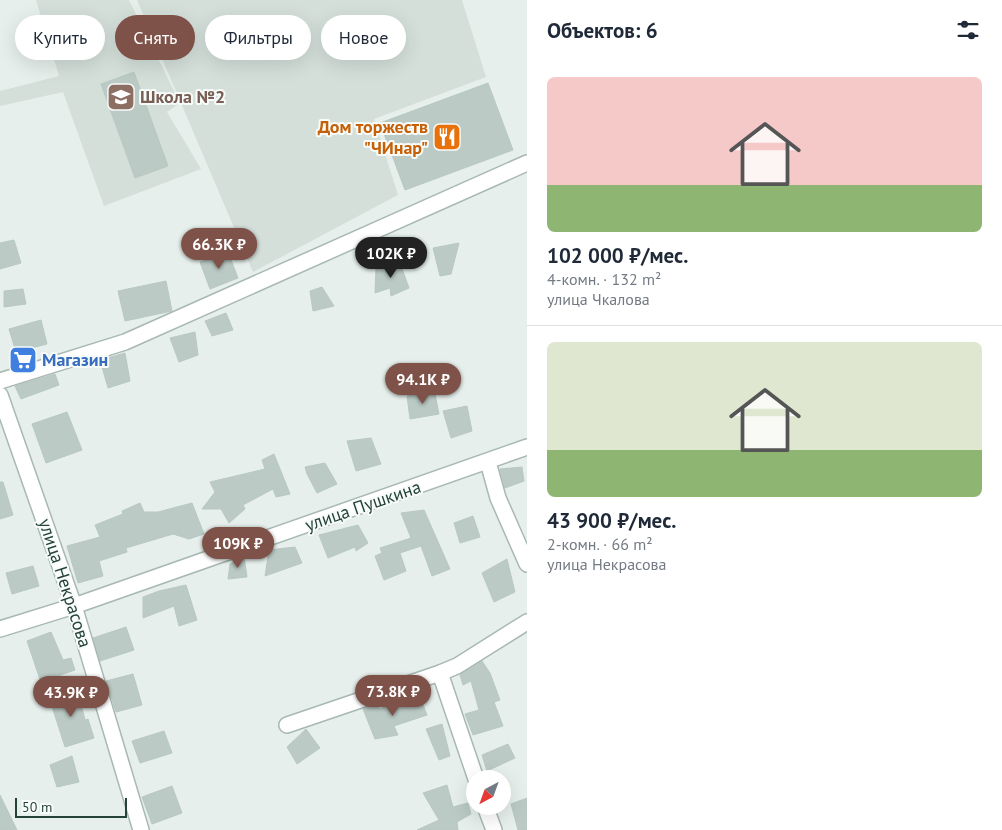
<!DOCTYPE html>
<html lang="ru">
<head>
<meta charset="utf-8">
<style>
  body { margin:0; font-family:"PT Sans",sans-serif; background:#f2f2f3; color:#1f2937; height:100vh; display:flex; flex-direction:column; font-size:19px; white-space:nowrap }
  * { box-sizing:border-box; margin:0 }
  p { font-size:16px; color:#747a83 }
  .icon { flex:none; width:28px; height:28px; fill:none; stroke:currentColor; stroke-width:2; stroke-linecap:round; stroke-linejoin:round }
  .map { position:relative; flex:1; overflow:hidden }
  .side { display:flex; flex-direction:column; background:#fff; width:475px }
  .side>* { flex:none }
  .guide { position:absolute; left:15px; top:15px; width:436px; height:45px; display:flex; gap:10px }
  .needle { width:32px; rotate:221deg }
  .tools { position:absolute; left:466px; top:770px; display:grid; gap:10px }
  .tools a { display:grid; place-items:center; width:45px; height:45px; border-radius:50%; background:#fff; box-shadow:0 5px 20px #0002; font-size:25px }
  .scale { position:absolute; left:15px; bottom:12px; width:112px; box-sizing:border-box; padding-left:5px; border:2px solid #24423a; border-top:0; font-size:14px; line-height:18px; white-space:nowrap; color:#24423a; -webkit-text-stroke:4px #f7fbf9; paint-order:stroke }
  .price { position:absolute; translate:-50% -42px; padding:0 11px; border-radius:18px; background:#7f5249; color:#fff; font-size:16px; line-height:32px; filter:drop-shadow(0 1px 2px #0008) }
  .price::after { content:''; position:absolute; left:50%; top:30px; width:15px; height:11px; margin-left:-8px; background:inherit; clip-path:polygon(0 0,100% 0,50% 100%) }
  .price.on { background:#222; color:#fff }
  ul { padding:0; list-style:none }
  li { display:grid; align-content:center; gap:10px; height:265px; padding:0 20px }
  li+li { border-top:1px solid #e0e1e3 }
  li span { display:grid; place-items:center; height:155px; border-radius:8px; color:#555 }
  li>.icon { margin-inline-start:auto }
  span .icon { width:90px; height:90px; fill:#fffc; stroke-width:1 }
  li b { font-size:21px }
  h2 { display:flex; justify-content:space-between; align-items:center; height:60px; padding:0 20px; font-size:21px }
  .tag { padding:0 18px; border-radius:22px; background:#fff; box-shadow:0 5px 20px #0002; font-size:18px; line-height:45px }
  .tag.on { background:#7f5249; color:#fff }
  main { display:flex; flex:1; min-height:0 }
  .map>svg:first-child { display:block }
  .built { fill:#d4dfda }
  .building { fill:#bbcac4; stroke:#b8c9c2 }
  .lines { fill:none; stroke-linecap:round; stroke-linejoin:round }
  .minor-casing { stroke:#a8b8b2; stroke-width:18 }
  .minor { stroke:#fff; stroke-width:15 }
  .labels { text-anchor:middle; stroke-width:4; stroke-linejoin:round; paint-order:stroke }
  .education-label { font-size:18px; font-weight:bold; fill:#785e54; stroke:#f7fbf9; text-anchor:start }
  .food-label { font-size:18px; font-weight:bold; fill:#c56008; stroke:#f7fbf9; text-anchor:end }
  .shop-label { font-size:18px; font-weight:bold; fill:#366cbe; stroke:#f7fbf9; text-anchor:start }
  .street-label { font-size:18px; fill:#24423a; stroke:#f7fbf9 }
</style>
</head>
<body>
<main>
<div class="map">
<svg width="527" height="830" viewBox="0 0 527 830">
  <rect width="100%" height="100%" fill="#e6efeb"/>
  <g class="built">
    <polygon points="36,0 129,0 180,103 167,112 201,169 104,206 63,92 0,106 0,91 59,76"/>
    <polygon points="137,0 462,0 486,77 374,119 398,195 253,272"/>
  </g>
  <g class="building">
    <polygon points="134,72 168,166 135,178 101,84"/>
    <polygon points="488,83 513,150 405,190 380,123"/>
    <polygon points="14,240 21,263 0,269 0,243"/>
    <polygon points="459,243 451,274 440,276 433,248"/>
    <polygon points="228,252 238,278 210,289 200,262"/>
    <polygon points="400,263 409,288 391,296 390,288 375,293 376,268"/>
    <polygon points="166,281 172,311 125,321 118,291"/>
    <polygon points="322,287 334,306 313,311 310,291"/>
    <polygon points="23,289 26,304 4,307 4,291"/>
    <polygon points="226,313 233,330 212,336 205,321"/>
    <polygon points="41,320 47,344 16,352 9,329"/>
    <polygon points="195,332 198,355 179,362 170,338"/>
    <polygon points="125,353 130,381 108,388 100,360"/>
    <polygon points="55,374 59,385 21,399 15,386"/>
    <polygon points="434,389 439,414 410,419 407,396"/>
    <polygon points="467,406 472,431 451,438 443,411"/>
    <polygon points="67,412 82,450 46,463 32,424"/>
    <polygon points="371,438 381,464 356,471 347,441"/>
    <polygon points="274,454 290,494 276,497 273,489 243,505 245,509 229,523 221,509 202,509 215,492 210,482 265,469 262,460"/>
    <polygon points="325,463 337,484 317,493 307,474 305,467"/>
    <polygon points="522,467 524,481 505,488 500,469"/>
    <polygon points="0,482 3,482 13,515 0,519"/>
    <polygon points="140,503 144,512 158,512 192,503 204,534 189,539 173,534 126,548 127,552 99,561 103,576 78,583 67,546 100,537 95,525 123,514 122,511"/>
    <polygon points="424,510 450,569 432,576 421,546 400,553 406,571 384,580 375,556 382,553 380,548 411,538 401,513"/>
    <polygon points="473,516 480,537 460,543 454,523"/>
    <polygon points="358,525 368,543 356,551 355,547 328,558 319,535"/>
    <polygon points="295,547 302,563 265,576 269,550"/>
    <polygon points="244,556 247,577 228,579 230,564"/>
    <polygon points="507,559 515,592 494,602 482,573"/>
    <polygon points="33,566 39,586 12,594 6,573"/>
    <polygon points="186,585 197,620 179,626 174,606 143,618 143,597 159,591"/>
    <polygon points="126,627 134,650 100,661 93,638"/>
    <polygon points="51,632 63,660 71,658 75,670 52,678 57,693 46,697 27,641"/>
    <polygon points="482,661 490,673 500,700 494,702 503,726 473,735 465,714 479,710 471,681 463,685 460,675"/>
    <polygon points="133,674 142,705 116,712 106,681"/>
    <polygon points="77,689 85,720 88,719 94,738 65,747 49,697"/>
    <polygon points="420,697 427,715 394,726 398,735 375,739 363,709 378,704 379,709"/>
    <polygon points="442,724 450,756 439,760 426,729"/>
    <polygon points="306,729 320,748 297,764 287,747"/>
    <polygon points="164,731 172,753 140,763 132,741"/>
    <polygon points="508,744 515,758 487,771 482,755"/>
    <polygon points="72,756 79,782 57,787 50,765"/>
    <polygon points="447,785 453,807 468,803 471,814 457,822 458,830 417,830 439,820 423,793"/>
    <polygon points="172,786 182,813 152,824 142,797"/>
    <polygon points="0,795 17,830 0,830"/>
    <polygon points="527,798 527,830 518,830 511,804"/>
  </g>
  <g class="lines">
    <defs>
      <g id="minor">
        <polyline points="0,381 125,342 527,163"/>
        <polyline points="0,395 74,606 141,830"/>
        <polyline points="488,462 498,498 527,564"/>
        <polyline points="0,629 74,606 527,447"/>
        <polyline points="440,673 476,779"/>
        <polyline points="287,725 440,673 457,666 527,622"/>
        <polyline points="485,806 494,830"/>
      </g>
    </defs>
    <use href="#minor" class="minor-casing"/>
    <use href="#minor" class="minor"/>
  </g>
  <defs>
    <symbol id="school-square" viewBox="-11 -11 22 22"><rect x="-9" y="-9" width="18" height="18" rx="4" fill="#8d6e63" stroke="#f7fbf9"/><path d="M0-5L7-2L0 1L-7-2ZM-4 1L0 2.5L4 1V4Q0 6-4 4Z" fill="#fff"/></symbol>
    <symbol id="restaurant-square" viewBox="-11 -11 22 22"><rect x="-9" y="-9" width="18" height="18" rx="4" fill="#e8710a" stroke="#f7fbf9"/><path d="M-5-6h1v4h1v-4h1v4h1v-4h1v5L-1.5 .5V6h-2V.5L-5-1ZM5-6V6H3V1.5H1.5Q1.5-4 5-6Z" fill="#fff"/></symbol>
    <symbol id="supermarket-square" viewBox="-11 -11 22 22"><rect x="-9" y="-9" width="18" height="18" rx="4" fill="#3f7fe0" stroke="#f7fbf9"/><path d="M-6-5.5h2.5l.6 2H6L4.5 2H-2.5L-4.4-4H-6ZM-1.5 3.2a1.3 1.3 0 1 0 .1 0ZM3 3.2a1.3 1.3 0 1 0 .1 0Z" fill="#fff"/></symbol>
  </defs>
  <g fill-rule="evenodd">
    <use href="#school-square" x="105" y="81" width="32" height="32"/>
    <use href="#restaurant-square" x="431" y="121" width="32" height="32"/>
    <use href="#supermarket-square" x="7" y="344" width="32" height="32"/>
  </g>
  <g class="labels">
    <g class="education-label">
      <text x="140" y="103">Школа №2</text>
    </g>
    <g class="food-label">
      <text x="428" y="133">Дом торжеств<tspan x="428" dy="21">"ЧИнар"</tspan></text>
    </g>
    <g class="shop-label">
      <text x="42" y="366">Магазин</text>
    </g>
    <g class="street-label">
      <text transform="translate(363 506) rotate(-19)" y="6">улица Пушкина</text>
      <text transform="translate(65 583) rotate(72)" y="6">улица Некрасова</text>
    </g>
  </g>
</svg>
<div class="tools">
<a><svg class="needle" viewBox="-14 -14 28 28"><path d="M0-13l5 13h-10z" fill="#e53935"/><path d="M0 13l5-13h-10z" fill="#747a83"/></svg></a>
</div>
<div class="scale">50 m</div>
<b class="price" style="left:219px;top:270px">66.3K ₽</b>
<b class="price on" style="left:391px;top:279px">102K ₽</b>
<b class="price" style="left:423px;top:405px">94.1K ₽</b>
<b class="price" style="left:238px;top:569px">109K ₽</b>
<b class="price" style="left:393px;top:717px">73.8K ₽</b>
<b class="price" style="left:71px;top:718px">43.9K ₽</b>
<div class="guide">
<a class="tag">Купить</a>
<a class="tag on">Снять</a>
<a class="tag">Фильтры</a>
<a class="tag">Новое</a>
</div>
</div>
<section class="side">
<h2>Объектов: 6<svg class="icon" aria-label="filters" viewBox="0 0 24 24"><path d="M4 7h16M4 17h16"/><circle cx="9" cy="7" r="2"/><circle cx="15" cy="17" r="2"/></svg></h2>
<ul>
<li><span style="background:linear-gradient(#f6c9c9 70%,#8fb573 0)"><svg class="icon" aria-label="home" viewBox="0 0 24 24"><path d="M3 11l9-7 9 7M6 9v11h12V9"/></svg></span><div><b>102 000 ₽/мес.</b><p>4-комн. · 132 m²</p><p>улица Чкалова</p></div></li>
<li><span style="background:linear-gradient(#dfe7d0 70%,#8fb573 0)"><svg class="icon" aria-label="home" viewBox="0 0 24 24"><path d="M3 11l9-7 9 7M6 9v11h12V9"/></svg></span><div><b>43 900 ₽/мес.</b><p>2-комн. · 66 m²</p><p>улица Некрасова</p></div></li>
</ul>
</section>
</main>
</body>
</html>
